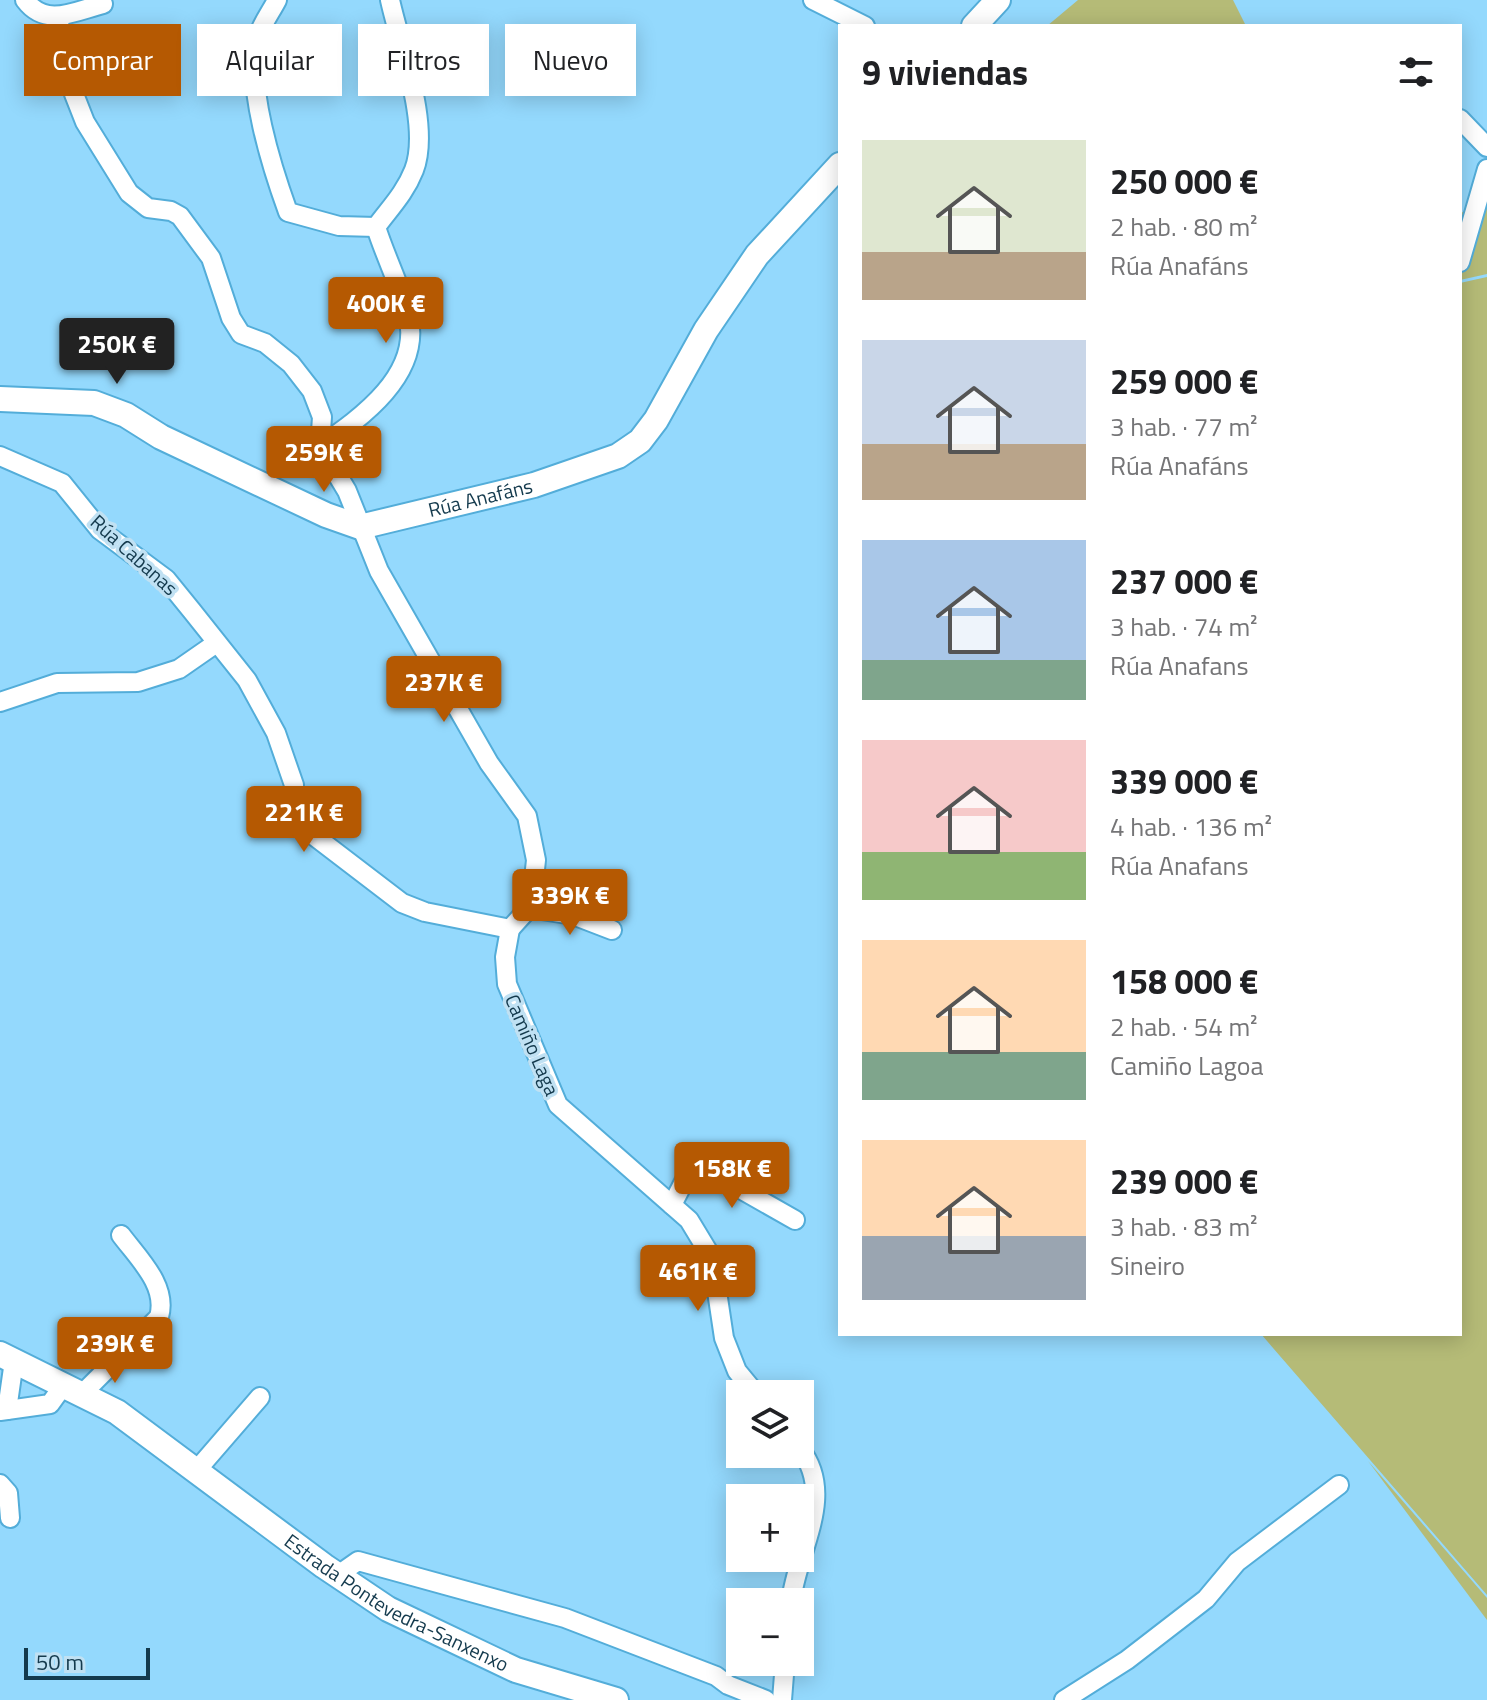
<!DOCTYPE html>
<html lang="es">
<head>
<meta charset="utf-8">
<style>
  body { margin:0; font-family:"Titillium Web",sans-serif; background:#f6f6f6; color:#202124; height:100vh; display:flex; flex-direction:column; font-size:30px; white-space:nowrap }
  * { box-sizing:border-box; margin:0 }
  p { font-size:26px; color:#757577 }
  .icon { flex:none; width:44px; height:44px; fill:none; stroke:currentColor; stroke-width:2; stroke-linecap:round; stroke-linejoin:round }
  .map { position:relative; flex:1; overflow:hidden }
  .drawer { position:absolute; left:838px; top:24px; width:624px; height:1312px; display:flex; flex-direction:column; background:#fff; border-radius:0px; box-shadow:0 4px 20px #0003 }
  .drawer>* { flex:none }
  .hud { position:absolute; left:24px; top:24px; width:694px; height:72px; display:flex; gap:16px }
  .tools { position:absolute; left:726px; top:1380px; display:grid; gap:16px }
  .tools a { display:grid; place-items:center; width:88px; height:88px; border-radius:0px; background:#fff; box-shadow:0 4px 20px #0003; font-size:40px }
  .scale { position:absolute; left:24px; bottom:20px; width:126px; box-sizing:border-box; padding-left:8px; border:4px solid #143a4d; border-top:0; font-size:22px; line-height:28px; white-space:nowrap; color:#143a4d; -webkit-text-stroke:6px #c0e1f3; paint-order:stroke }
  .price { position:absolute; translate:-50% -68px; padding:0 18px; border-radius:8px; background:#b55902; color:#fff; font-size:26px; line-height:52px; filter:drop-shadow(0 2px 4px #0008) }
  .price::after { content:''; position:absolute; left:50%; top:48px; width:24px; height:18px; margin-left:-12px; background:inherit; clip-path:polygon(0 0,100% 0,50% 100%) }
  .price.active { background:#222; color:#fff }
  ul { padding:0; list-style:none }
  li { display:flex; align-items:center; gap:24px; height:200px; padding:0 24px }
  li span { display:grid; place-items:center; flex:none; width:224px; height:160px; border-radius:0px; color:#555 }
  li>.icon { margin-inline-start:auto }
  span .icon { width:96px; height:96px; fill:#fffc; stroke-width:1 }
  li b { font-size:34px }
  h2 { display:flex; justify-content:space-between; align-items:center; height:96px; padding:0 24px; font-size:34px }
  .tag { padding:0 28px; border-radius:0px; background:#fff; box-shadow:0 4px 20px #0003; font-size:28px; line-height:72px }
  .tag.active { background:#b55902; color:#fff }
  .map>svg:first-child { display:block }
  .green { fill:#b5bb77 }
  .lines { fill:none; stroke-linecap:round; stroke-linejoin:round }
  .street-casing { stroke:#53add9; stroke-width:22 }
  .secondary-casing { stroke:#53add9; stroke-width:28 }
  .street { stroke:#fff; stroke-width:18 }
  .secondary { stroke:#fff; stroke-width:24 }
  .labels { text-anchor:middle; stroke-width:7; stroke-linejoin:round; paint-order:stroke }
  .street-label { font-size:20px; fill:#143a4d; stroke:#c0e1f3 }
</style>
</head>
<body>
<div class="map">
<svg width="1487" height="1700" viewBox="0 0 1487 1700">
  <rect width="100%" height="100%" fill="#94d9fd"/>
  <g class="green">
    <polygon points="1078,0 1233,0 1246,26 1047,26"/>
    <polygon points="1487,195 1487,274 1460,280 1460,214"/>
    <polygon points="1487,277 1487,1595 1261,1334 1460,1334 1460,283"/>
    <polygon points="1368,1461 1487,1598 1487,1620"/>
  </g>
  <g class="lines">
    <defs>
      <g id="street">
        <path d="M 25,0 C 46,28 75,11 103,4"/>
        <path d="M 277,0 C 271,12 260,26 257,40 C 246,86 272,168 288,212 L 339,226 L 376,227"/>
        <polyline points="813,0 865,26"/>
        <polyline points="58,18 74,94 85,122 129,193 148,208 171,211 180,216 211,258 231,318 241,334 265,343 291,364 312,391 322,417 320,446 347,491 379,571 489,763 527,816 536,860 532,897 529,908 510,929"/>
        <polyline points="1460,119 1487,147"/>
        <path d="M 376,227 C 390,208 405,193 414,170 C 431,126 400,46 390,0"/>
        <polyline points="1460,262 1487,169"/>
        <path d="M 320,446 C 361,418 423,374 408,315 C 400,285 385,256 376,227"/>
        <polyline points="0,456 62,483 100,530 166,579 192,611 247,680 276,733 294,785 295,817 300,825 402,903 425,912 510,929"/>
        <polyline points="0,702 57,683 138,682 179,669 215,644"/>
        <polyline points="529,908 573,915 612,930"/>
        <polyline points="510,929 505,957 507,984 558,1105 689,1220 712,1258 724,1338 737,1371 756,1394"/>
        <polyline points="672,1205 690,1170 707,1170 795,1220"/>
        <path d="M 81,1395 L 159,1317 C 168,1286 139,1259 121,1235"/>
        <polyline points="7,1410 14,1361"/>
        <polyline points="0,1411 50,1404 63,1386"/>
        <polyline points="196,1471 260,1397"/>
        <polyline points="0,1484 8,1493 10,1518"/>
        <polyline points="338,1575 358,1561 565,1618 716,1676 728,1685 766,1700"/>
        <path d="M 791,1602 C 796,1552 837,1496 800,1449"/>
        <polyline points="782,1700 785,1662"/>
        <polyline points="1064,1700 1127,1660 1206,1599 1237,1562 1339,1485"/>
      </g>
      <g id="secondary">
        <polyline points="974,26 998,0"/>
        <path id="s1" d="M 0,399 L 94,403 L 126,415 L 161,437 L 326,515 L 360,527 L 534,485 L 618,456 L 640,441 L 656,420 L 706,330 L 757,255 L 840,165"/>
        <path id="s2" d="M 0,1354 L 117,1412 L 324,1566 L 388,1609 L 516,1670 L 616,1700"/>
      </g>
    </defs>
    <use href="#street" class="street-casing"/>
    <use href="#secondary" class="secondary-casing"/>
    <use href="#street" class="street"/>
    <use href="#secondary" class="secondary"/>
  </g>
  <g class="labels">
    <g class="street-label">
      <text dy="7" stroke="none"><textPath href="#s1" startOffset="512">Rúa Anafáns</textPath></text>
      <text transform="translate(134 555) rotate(42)" y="7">Rúa Cabanas</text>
      <text transform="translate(532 1045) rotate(67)" y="7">Camiño Laga</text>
      <text dy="7" stroke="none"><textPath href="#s2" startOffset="470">Estrada Pontevedra-Sanxenxo</textPath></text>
    </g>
  </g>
</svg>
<div class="tools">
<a><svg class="icon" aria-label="layers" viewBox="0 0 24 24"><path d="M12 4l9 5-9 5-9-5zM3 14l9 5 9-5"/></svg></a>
<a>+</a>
<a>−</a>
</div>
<div class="scale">50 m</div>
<b class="price" style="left:386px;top:345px">400K €</b>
<b class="price active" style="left:117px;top:386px">250K €</b>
<b class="price" style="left:324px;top:494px">259K €</b>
<b class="price" style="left:444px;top:724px">237K €</b>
<b class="price" style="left:304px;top:854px">221K €</b>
<b class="price" style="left:570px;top:937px">339K €</b>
<b class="price" style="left:732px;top:1210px">158K €</b>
<b class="price" style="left:698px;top:1313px">461K €</b>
<b class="price" style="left:115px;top:1385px">239K €</b>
<div class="hud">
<a class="tag active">Comprar</a>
<a class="tag">Alquilar</a>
<a class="tag">Filtros</a>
<a class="tag">Nuevo</a>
</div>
<section class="drawer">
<h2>9 viviendas<svg class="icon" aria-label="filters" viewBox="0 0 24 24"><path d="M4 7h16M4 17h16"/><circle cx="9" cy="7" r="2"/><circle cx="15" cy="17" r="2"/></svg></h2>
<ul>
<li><span style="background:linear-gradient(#dfe7d0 70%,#b9a48a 0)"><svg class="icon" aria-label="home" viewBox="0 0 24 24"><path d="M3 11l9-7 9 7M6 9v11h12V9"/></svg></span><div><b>250 000 €</b><p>2 hab. · 80 m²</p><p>Rúa Anafáns</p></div></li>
<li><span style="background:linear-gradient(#c9d6e8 65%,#b9a48a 0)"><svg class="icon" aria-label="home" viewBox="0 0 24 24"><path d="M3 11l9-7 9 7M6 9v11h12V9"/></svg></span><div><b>259 000 €</b><p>3 hab. · 77 m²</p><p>Rúa Anafáns</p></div></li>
<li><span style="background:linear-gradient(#a9c7e8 75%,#7fa58c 0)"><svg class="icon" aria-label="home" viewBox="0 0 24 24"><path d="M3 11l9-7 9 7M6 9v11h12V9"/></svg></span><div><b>237 000 €</b><p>3 hab. · 74 m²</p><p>Rúa Anafans</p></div></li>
<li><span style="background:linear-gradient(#f6c9c9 70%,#8fb573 0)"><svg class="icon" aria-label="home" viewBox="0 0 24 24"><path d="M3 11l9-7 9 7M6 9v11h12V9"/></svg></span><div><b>339 000 €</b><p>4 hab. · 136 m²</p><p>Rúa Anafans</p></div></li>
<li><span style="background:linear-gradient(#ffd9b3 70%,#7fa58c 0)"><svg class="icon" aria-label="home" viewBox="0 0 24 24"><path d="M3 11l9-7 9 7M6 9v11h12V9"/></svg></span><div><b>158 000 €</b><p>2 hab. · 54 m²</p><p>Camiño Lagoa</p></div></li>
<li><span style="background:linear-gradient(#ffd9b3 60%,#9aa5b1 0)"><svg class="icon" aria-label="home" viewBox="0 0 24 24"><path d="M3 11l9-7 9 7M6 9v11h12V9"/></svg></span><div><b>239 000 €</b><p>3 hab. · 83 m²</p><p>Sineiro</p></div></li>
</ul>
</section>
</div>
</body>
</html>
